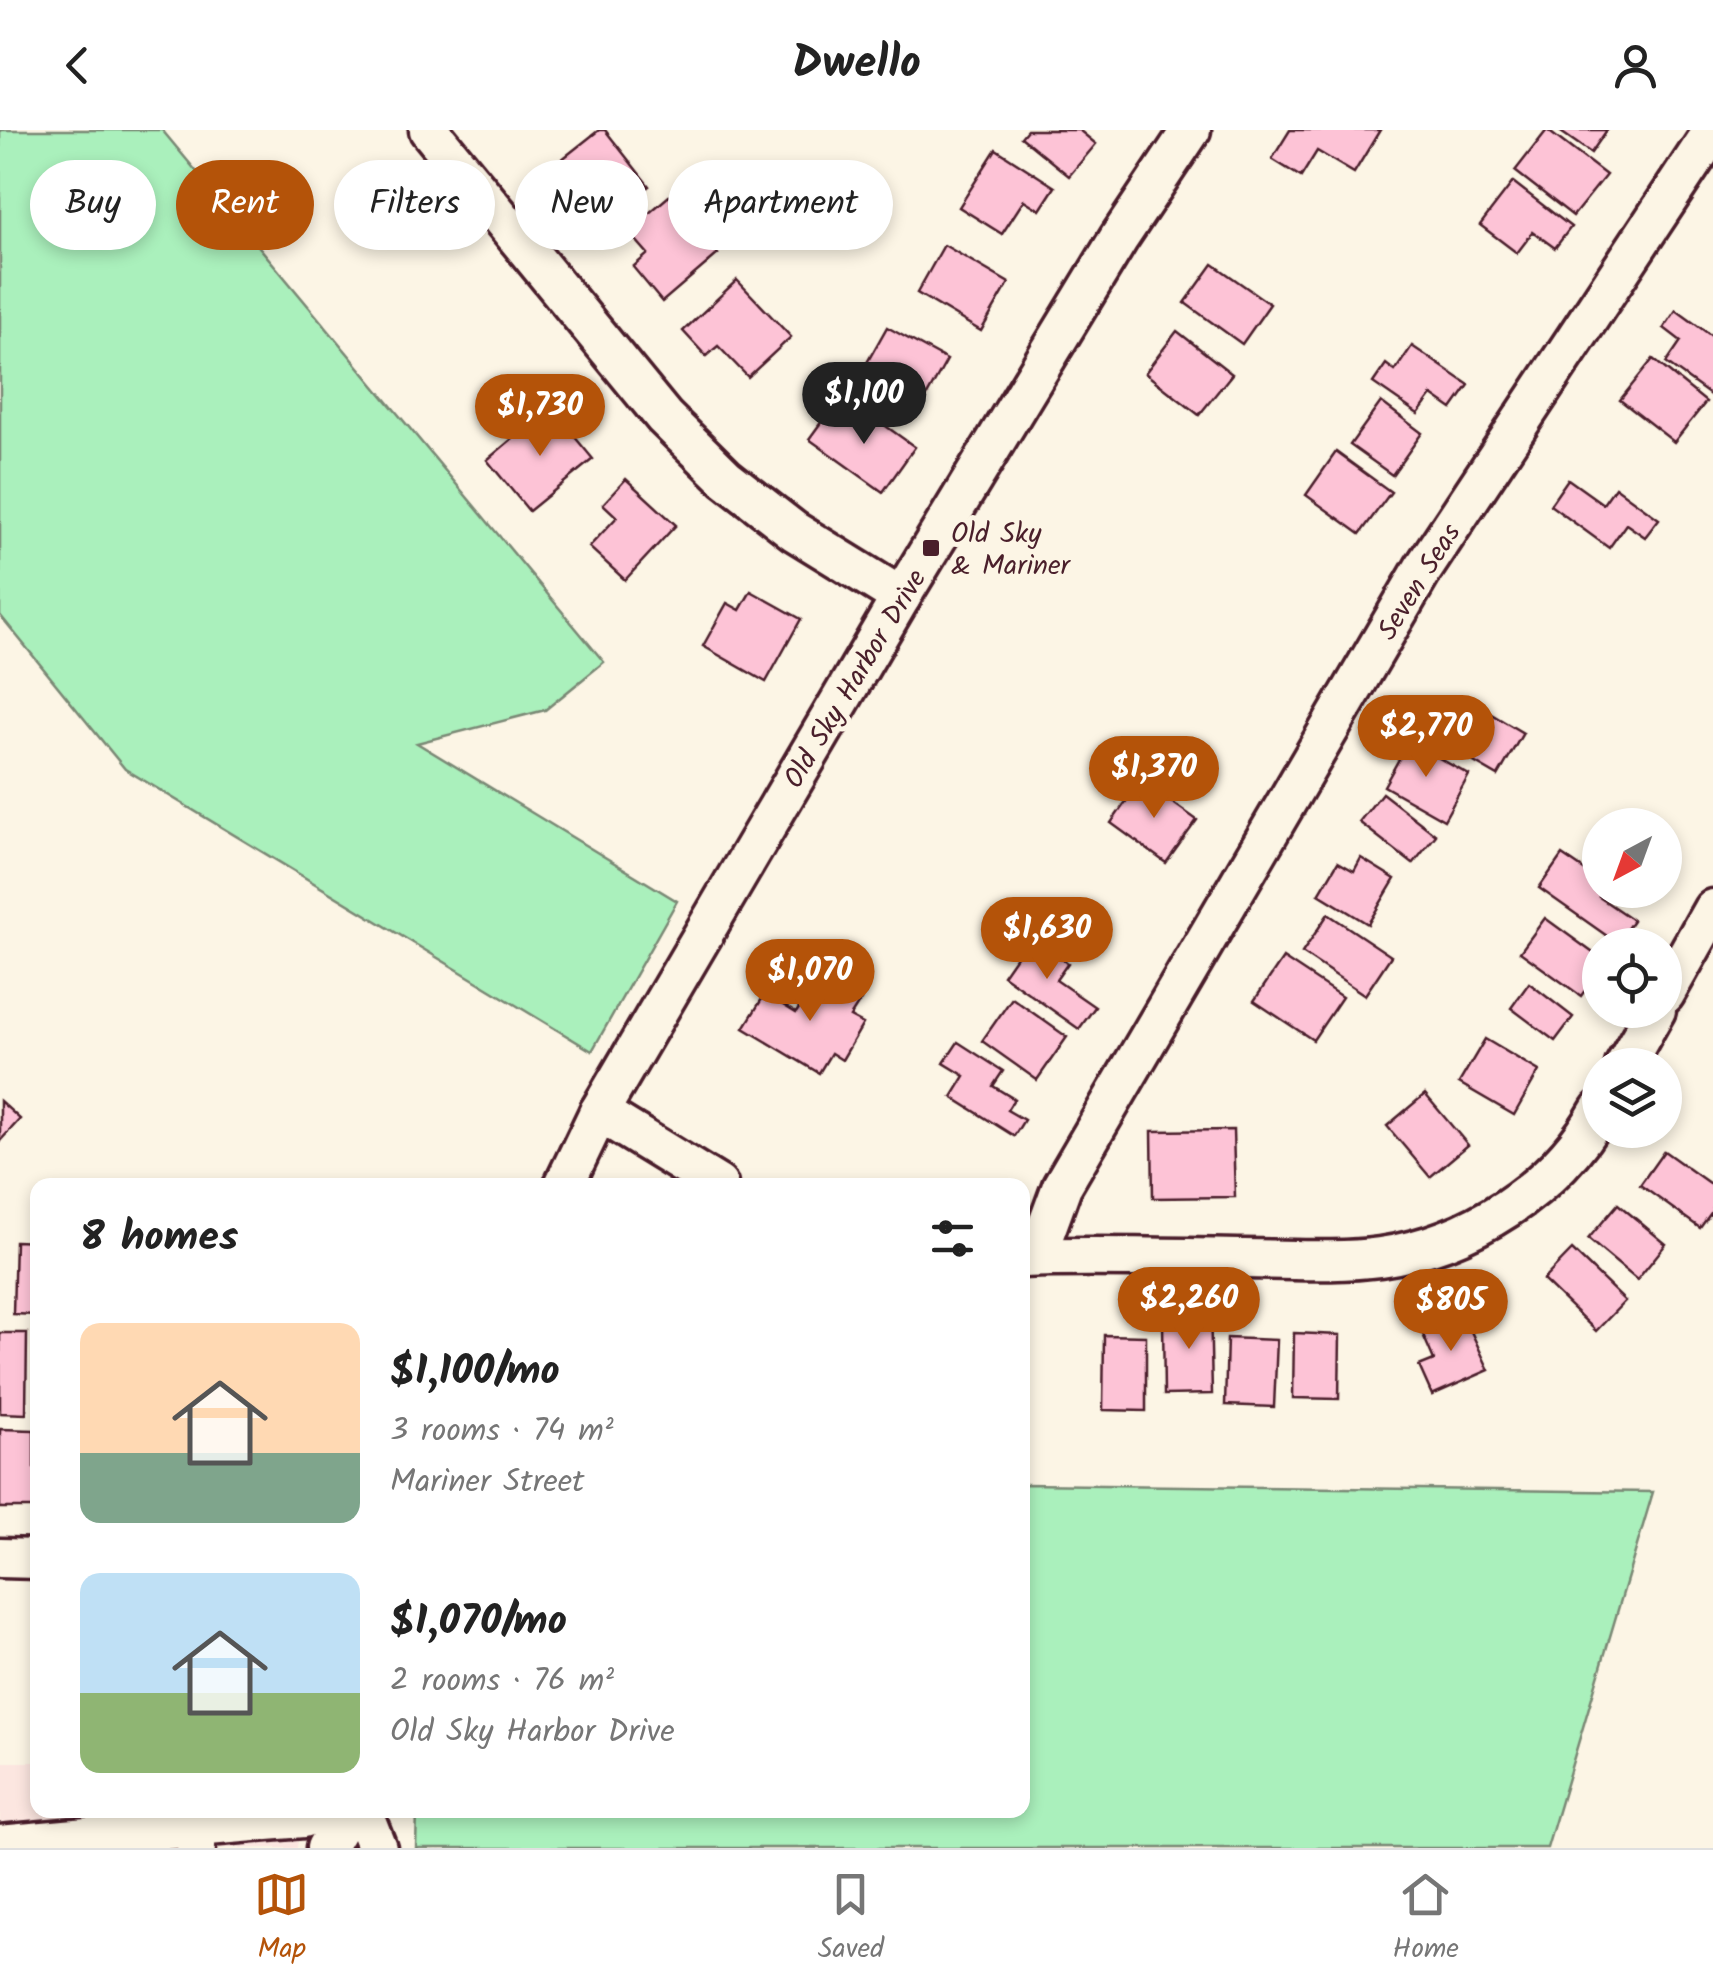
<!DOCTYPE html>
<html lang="en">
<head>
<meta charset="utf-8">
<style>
  body { margin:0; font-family:Kalam,sans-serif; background:#f6f6f6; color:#222; height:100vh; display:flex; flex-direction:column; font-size:38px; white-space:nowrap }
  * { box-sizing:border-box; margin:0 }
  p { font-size:32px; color:#767676 }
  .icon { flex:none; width:55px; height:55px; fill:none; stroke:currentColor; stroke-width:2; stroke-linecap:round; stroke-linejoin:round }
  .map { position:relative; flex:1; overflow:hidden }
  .side { position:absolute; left:30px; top:1048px; width:1000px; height:640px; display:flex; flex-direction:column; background:#fff; border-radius:20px; box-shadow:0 5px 15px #0003 }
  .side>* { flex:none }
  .guide { position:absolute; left:30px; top:30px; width:1000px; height:90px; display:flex; gap:20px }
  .needle { width:65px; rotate:221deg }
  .tools { position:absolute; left:1582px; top:678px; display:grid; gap:20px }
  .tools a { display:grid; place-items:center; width:100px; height:100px; border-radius:50%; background:#fff; box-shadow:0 5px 15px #0003; font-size:50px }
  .price { position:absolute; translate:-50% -85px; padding:0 22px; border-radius:35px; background:#b45309; color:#fff; font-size:32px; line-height:65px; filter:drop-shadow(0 2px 5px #0008) }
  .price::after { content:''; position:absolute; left:50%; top:60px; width:30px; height:22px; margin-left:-15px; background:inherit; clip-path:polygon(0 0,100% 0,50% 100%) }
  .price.current { background:#222; color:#fff }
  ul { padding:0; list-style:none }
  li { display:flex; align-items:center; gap:30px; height:250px; padding:0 50px }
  li span { display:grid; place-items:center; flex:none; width:280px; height:200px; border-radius:20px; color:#555 }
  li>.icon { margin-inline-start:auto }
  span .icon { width:120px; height:120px; fill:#fffc; stroke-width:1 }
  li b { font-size:42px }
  h2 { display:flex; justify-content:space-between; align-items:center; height:120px; padding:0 50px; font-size:42px }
  .chip { padding:0 35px; border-radius:45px; background:#fff; box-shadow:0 5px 15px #0003; font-size:35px; line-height:90px }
  .chip.current { background:#b45309; color:#fff }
  header { display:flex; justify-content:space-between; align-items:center; height:130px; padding:0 50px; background:#fff; font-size:45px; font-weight:600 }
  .dock { display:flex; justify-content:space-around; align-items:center; height:140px; border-top:2px solid #e0e0e0; background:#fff; font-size:28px; color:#767676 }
  .dock a { display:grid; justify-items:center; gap:5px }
  .dock .current { color:#b45309 }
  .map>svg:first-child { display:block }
  .built { fill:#fce6e0 }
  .green { fill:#aaf0bc; stroke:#7a8874; stroke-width:2.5 }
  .building { fill:#fdc3d6; stroke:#4a1f2b; stroke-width:2.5 }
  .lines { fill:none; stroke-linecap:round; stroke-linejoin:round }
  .minor-casing { stroke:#4a1f2b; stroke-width:45 }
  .minor { stroke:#fcf5e5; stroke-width:38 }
  .poi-dot { fill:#4a1f2b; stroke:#fcf5e5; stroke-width:4 }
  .labels { text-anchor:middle; stroke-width:10; stroke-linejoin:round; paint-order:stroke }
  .poi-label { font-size:28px; fill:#4a1f2b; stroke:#fcf5e5; text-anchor:start }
  .street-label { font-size:28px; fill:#4a1f2b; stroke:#fcf5e5 }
</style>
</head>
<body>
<header><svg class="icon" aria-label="back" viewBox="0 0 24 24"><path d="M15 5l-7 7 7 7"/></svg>Dwello<svg class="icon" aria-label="person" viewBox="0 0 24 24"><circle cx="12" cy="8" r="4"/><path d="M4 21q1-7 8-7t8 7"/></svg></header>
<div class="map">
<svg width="1713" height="1718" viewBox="0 0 1713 1718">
  <rect width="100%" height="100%" fill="#fcf5e5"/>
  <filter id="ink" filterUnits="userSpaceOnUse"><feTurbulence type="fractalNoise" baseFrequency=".01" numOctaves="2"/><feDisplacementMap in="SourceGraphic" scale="20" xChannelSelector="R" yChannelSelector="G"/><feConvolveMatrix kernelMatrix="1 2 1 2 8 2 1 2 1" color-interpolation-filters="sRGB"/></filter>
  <g filter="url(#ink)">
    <polygon class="built" points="0,1632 37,1632 38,1680 301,1680 297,1718 0,1718"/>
    <g class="green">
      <polygon points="0,0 162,0 604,532 545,580 417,613 677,771 592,921 125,639 0,485"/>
      <polygon points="1023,1354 1653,1362 1547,1718 416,1718 417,1680 1022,1680"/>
    </g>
    <g class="building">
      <polygon points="599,0 605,0 649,56 599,96 576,67 585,59 561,30"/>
      <polygon points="1027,0 1079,0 1096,14 1069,46 1021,7"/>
      <polygon points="1290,0 1380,0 1354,43 1317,21 1301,47 1272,29"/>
      <polygon points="1547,0 1606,45 1573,86 1515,41"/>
      <polygon points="1558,0 1607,0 1591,23"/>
      <polygon points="996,19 1055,57 1040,80 1024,70 1002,104 959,77"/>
      <polygon points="1513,52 1571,97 1555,118 1533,102 1517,123 1480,95"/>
      <polygon points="669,66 718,124 662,172 633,137 648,124 628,101"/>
      <polygon points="944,115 1009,153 981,201 917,163"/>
      <polygon points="1213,134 1270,174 1242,214 1185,173"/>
      <polygon points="737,150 791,207 748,247 718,216 706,226 683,201"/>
      <polygon points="1676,180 1713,207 1713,267 1666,233 1681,211 1664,198"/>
      <polygon points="887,197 947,230 924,271 864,238"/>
      <polygon points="1177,201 1232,244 1199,285 1145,243"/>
      <polygon points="1412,216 1469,255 1452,279 1432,265 1418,284 1373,253 1386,234 1395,241"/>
      <polygon points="1653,229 1706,272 1674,312 1620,270"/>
      <polygon points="1381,272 1422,303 1392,345 1350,315"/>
      <polygon points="550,277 593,329 529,381 487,330"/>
      <polygon points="862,279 915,317 883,362 809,309 830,280 851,295"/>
      <polygon points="1336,322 1391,362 1360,404 1306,365"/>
      <polygon points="626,349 676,395 625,450 589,417 617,387 603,374"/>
      <polygon points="1568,349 1603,374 1615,357 1659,389 1645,407 1626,394 1609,418 1550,375"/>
      <polygon points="751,461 801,489 766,552 703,516 727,473 740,480"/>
      <polygon points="1430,577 1468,599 1481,578 1523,603 1498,646 1417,599"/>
      <polygon points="1409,611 1469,645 1444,690 1384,656"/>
      <polygon points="1141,650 1197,690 1166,733 1111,693"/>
      <polygon points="1382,663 1436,705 1413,734 1359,692"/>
      <polygon points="1562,725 1600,751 1600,760 1604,760 1599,767 1633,790 1617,813 1539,758"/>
      <polygon points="1361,728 1395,749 1368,794 1319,764 1338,732 1354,741"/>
      <polygon points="1328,784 1391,826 1365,865 1302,823"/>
      <polygon points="1545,788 1600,828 1600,839 1581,866 1520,822"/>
      <polygon points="1030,806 1068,833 1056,850 1095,877 1079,899 1003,845"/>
      <polygon points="1283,828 1342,867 1313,910 1254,871"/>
      <polygon points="820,844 861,870 850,887 863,894 842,930 831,923 819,943 744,898 765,864 796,883"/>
      <polygon points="1529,853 1573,887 1555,911 1511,878"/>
      <polygon points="1012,868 1067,907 1037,950 982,911"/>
      <polygon points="1485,909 1539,941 1514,985 1459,953"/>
      <polygon points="958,912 1003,941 993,956 1014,969 1007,980 1024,990 1014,1006 952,967 965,946 944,933"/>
      <polygon points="1425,964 1468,1015 1430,1047 1387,996"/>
      <polygon points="0,971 20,989 0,1011"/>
      <polygon points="1233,1000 1235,1067 1153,1068 1152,1001"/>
      <polygon points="1664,1021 1713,1056 1713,1080 1700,1098 1640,1055"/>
      <polygon points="1618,1074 1666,1114 1637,1150 1588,1109"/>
      <polygon points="15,1111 38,1112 38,1185 13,1184"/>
      <polygon points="1572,1120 1625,1171 1596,1201 1543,1150"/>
      <polygon points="1185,1171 1210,1171 1212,1264 1164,1265 1163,1190 1185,1190"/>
      <polygon points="1462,1182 1489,1240 1432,1265 1419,1236 1434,1230 1421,1200"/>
      <polygon points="0,1203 27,1203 26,1284 0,1283"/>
      <polygon points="1294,1203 1340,1205 1339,1269 1293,1268"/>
      <polygon points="1104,1205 1146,1206 1146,1281 1103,1280"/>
      <polygon points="1227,1208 1277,1210 1274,1277 1225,1275"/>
      <polygon points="0,1299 34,1300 34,1338 38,1338 38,1378 0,1378"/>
    </g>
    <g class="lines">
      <defs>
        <g id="minor">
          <polyline points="429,0 664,287 726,348 794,401 901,467"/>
          <polyline points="1665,864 1713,779"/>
          <polyline points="1625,935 1656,880"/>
          <polyline points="599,982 718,1055"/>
          <polyline points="564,1055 599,982 901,467 1119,108 1191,0"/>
          <polyline points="1036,1127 1062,1056 1423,439 1713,1"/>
          <path d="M 1022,1128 C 1096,1125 1170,1128 1243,1129 C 1288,1129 1335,1133 1380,1127 C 1469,1114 1556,1059 1600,980"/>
          <polyline points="0,1428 38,1429"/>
          <polyline points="362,1680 377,1718"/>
          <polyline points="0,1715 196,1697"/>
          <polyline points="196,1718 196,1697 303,1688 321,1680"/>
          <polyline points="326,1718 348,1680"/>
        </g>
      </defs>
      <use href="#minor" class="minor-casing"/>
      <use href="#minor" class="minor"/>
    </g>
  </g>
  <rect class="poi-dot" x="921" y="408" width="20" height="20" rx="5"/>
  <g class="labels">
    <g class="poi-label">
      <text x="951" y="412">Old Sky<tspan x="951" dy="32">&amp; Mariner</tspan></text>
    </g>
    <g class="street-label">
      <text transform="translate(1418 451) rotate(-58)" y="10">Seven Seas</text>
      <text transform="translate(854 548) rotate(-59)" y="10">Old Sky Harbor Drive</text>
    </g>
  </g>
</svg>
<div class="tools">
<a><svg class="needle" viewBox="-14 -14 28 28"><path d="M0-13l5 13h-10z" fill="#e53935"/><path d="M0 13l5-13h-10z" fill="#767676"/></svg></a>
<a><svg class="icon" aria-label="locate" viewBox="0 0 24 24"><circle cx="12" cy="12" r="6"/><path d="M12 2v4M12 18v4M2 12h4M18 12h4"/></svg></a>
<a><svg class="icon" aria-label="layers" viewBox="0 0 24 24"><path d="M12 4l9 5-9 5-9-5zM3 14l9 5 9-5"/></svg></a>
</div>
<b class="price current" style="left:864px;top:317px">$1,100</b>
<b class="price" style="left:540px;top:329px">$1,730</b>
<b class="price" style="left:1426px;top:650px">$2,770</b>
<b class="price" style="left:1154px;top:691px">$1,370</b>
<b class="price" style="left:1047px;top:852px">$1,630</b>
<b class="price" style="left:810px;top:894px">$1,070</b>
<b class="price" style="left:1189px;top:1222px">$2,260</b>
<b class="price" style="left:1451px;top:1224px">$805</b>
<div class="guide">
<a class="chip">Buy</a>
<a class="chip current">Rent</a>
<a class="chip">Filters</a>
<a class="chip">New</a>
<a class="chip">Apartment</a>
</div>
<section class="side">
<h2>8 homes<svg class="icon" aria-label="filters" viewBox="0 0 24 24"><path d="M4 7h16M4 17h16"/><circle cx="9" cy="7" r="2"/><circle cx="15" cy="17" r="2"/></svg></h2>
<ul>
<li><span style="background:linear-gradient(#ffd9b3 65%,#7fa58c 0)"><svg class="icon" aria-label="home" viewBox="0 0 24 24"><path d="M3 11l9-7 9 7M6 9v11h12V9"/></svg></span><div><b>$1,100/mo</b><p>3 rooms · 74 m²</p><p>Mariner Street</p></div></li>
<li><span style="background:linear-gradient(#bfe0f5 60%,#8fb573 0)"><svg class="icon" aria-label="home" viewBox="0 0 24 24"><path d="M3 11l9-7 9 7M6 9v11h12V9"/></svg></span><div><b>$1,070/mo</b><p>2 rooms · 76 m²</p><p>Old Sky Harbor Drive</p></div></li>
</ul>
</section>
</div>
<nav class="dock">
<a class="current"><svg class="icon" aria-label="map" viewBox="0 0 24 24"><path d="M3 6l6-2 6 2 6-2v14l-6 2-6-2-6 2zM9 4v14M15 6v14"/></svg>Map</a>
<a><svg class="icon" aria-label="saved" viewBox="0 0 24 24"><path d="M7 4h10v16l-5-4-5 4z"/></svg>Saved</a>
<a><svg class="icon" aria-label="home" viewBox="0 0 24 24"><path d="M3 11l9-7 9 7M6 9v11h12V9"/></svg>Home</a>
</nav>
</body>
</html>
